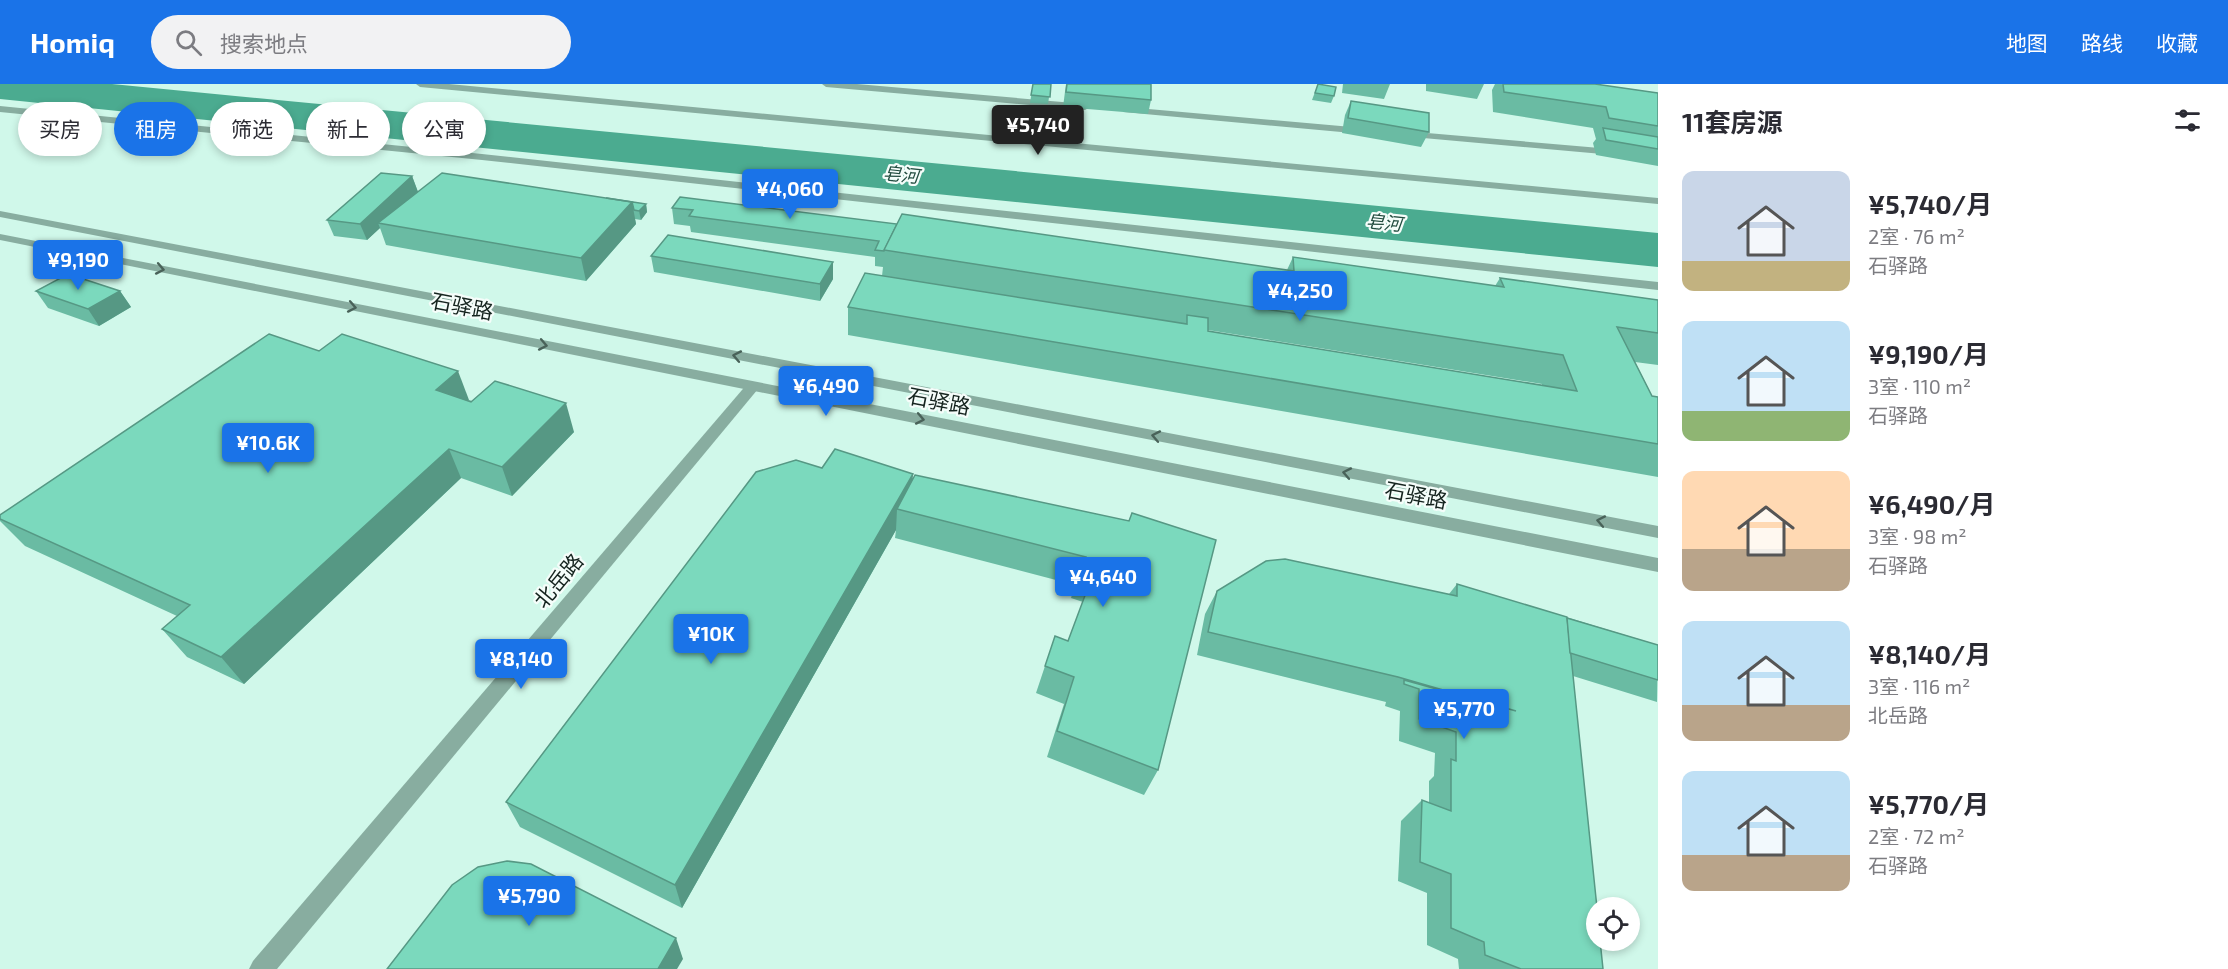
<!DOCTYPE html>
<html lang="zh">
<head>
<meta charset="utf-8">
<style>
  body { margin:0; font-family:"Exo 2","Noto Sans SC",sans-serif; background:#f2f2f3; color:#2b2b33; height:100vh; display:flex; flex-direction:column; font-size:22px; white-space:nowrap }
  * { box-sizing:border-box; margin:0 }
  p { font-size:20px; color:#7c7c81 }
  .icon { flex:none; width:33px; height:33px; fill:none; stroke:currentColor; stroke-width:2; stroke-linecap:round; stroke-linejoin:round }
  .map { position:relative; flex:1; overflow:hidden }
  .side { display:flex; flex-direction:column; background:#fff; width:570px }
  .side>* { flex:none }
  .hud { position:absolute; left:18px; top:18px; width:570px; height:54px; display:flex; gap:12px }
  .buttons { position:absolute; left:1586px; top:813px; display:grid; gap:12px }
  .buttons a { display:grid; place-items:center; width:54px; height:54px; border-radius:50%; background:#fff; box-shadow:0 3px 9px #0003; font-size:30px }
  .price { position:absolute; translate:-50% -51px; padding:0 14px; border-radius:6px; background:#1a73e8; color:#fff; font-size:20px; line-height:39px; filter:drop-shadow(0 2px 3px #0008) }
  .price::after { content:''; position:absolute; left:50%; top:36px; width:18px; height:14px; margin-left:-9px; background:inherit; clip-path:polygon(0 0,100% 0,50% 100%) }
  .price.selected { background:#222; color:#fff }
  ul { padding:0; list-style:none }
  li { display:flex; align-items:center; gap:18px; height:150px; padding:0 24px }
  li span { display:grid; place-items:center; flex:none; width:168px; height:120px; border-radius:12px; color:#555 }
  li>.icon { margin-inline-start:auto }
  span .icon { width:72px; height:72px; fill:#fffc; stroke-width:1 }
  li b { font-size:26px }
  h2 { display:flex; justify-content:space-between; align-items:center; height:72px; padding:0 24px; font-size:26px }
  .tag { padding:0 21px; border-radius:27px; background:#fff; box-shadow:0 3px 9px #0003; font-size:21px; line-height:54px }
  .tag.selected { background:#1a73e8; color:#fff }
  header { display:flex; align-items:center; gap:36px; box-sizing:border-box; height:84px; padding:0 30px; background:#1a73e8; color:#fff }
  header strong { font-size:28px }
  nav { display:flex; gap:33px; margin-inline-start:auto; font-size:21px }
  .search { width:420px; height:54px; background:#f2f2f3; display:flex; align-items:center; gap:15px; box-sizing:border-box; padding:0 21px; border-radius:33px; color:#7c7c81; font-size:22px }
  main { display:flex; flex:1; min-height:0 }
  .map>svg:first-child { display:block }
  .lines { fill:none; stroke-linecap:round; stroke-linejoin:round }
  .river { fill:#4bab90; fill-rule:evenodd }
  .service { fill:#88ada0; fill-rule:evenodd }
  .minor { fill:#88ada0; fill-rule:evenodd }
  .tertiary { fill:#88ada0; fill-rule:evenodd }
  .wall { fill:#6abba3; fill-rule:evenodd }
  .shaded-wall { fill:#569884 }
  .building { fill:#7bd9bd; stroke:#569884; stroke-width:1.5 }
  .oneway { stroke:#496259 }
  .labels { text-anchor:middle; stroke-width:4.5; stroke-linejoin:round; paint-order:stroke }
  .far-water-label { font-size:18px; font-style:italic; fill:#234d40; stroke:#f5fdfa }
  .street-label { font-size:21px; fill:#15241f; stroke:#f5fdfa }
</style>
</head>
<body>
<header>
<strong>Homiq</strong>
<div class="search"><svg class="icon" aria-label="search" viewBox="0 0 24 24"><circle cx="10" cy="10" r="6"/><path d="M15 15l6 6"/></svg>搜索地点</div>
<nav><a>地图</a><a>路线</a><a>收藏</a></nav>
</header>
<main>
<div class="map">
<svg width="1658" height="885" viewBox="0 0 1658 885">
  <rect width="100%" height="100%" fill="#d0f8ea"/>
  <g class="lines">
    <polygon class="river" points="0,0 112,0 1658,149 1658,183 0,15"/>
    <g class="service">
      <polygon points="822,0 857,0 1085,20 1090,23 1085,26 826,3"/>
      <polygon points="1126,23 1363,44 1368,47 1363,50 1123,28 1123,24"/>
      <polygon points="1404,47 1658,69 1658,75 1401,52 1401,48"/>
    </g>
    <g class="minor">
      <polygon points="416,0 449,0 1658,114 1658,120 420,3"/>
      <polygon points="0,22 482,70 1658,198 1658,206 482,76 0,28"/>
      <polygon points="753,298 758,299 760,302 758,305 277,885 249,885 253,877 748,299"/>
    </g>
    <g class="tertiary">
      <polygon points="0,127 1658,442 1658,454 0,133"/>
      <polygon points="0,150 1658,474 1658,488 0,156"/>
    </g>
  </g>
  <g class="wall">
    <polygon points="1033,0 1051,0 1048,20 1030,19"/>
    <polygon points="1066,0 1151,0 1151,16 1148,30 1063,23"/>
    <polygon points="1318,0 1334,12 1331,19 1312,16"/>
    <polygon points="1343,0 1390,0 1384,15 1342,9"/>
    <polygon points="1426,0 1484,0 1477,15 1426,7"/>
    <polygon points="1495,0 1595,0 1658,9 1658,82 1596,71 1593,59 1596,55 1593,44 1493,28 1492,6"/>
    <polygon points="1351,17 1429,48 1421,63 1342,49 1345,31"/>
    <polygon points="412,92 418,108 646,120 647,128 641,136 635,135 636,140 586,197 386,161 380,144 367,156 334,152 327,136"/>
    <path d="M 672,124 L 897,140 L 1287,186 L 1293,173 L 1495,202 L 1500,194 L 1658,216 L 1658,281 L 1635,278 L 1652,312 L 1658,313 L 1658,393 L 848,251 L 848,223 L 882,192 L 883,183 L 875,182 L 875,173 L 691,148 L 690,142 L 674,140 ZM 1208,246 L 1542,300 L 1542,301 L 1208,247 Z"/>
    <polygon points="651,172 833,195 820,217 654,188"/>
    <polygon points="36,207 120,207 131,223 99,242 48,224"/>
    <polygon points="469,316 574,348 512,412 461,394 244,600 187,573 162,545 177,532 25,462 0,437 0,431"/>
    <polygon points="822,384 913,394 1129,437 1158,686 1144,711 1047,673 1064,620 1036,609 1045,582 1068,557 1083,518 1071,514 1075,501 895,454 896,446 682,824 520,743 506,718"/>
    <polygon points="1457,500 1658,561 1657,618 1573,592 1603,885 1459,885 1458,875 1427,861 1427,809 1398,797 1401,737 1422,716 1429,719 1429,697 1434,692 1435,669 1399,657 1400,627 1385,622 1386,618 1197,571 1205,530 1217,507 1449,510"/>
  </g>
  <g class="shaded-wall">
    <polygon points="412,92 418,108 378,139 380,144 367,156 360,140"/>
    <polygon points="632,118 636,140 586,197 581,174"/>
    <polygon points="646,120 647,128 641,136 639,127"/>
    <polygon points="833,178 833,195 820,217 820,200"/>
    <polygon points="120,207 131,223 99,242 88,225"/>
    <polygon points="458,287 469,316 447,335 436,306"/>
    <polygon points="566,319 574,348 512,412 502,383"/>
    <polygon points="449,365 461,394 244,600 221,573"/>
    <polygon points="913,390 911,419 897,425 896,446 682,824 675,801"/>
    <polygon points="676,854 683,875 677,885 658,885"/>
  </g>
  <g class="building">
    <polygon points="1033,0 1051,0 1050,13 1031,11"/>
    <polygon points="1067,0 1151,0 1151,16 1066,8"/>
    <polygon points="1318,0 1336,3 1334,12 1315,9"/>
    <polygon points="1503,0 1595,0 1658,9 1658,42 1609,34 1606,23 1504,8"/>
    <polygon points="1351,17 1429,29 1429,48 1348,34"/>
    <polygon points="1603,44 1658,53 1658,65 1606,56"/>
    <polygon points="381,89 412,92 360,140 327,136"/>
    <polygon points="442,89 632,118 581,174 378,139"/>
    <polygon points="680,113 897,140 884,167 875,166 879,157 689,132 693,126 672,124"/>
    <polygon points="606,114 607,114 646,120 639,127 634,126 632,118"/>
    <polygon points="902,130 1294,187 1293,173 1504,203 1500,194 1658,216 1658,249 1617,243 1652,312 1658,313 1658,360 848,223 865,189 1187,240 1187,231 1208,234 1208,247 1577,307 1563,271 884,166"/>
    <polygon points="668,151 833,178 820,200 651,172"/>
    <polygon points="68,190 120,207 88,225 36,207"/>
    <polygon points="269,250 319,267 342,250 458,287 436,306 471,318 495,297 566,319 502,383 449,365 221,573 162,545 190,521 0,435 0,431"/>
    <polygon points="835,365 913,390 675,801 506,718 756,388 796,376 822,384"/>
    <polygon points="915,391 1129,437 1132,429 1216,456 1158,686 1057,647 1074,593 1045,582 1055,552 1068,557 1093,490 1080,485 1086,473 897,425"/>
    <polygon points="1285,475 1457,512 1457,500 1567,533 1597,824 1596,824 1596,856 1600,856 1603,885 1521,885 1485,871 1484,858 1451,844 1451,790 1420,778 1422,716 1451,727 1451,675 1456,677 1456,648 1419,635 1419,605 1404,600 1404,596 1516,627 1398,593 1208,548 1217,507 1266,477"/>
    <polygon points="1567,534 1658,561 1658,596 1570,569"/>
    <polygon points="507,777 531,780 676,854 658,885 387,885 452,801 478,783"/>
  </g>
  <defs><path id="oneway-chevron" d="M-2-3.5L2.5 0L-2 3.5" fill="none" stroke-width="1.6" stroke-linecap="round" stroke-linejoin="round" transform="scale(1.5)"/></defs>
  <g class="oneway">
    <use href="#oneway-chevron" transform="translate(160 185) rotate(11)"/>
    <use href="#oneway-chevron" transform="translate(352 223) rotate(11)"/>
    <use href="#oneway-chevron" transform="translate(543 261) rotate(11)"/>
    <use href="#oneway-chevron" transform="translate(737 272) rotate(-169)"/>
    <use href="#oneway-chevron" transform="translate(920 335) rotate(11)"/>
    <use href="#oneway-chevron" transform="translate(1156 352) rotate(-169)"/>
    <use href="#oneway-chevron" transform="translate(1347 389) rotate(-169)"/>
    <use href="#oneway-chevron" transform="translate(1601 437) rotate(-169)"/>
  </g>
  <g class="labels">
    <g class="far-water-label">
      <text transform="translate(901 91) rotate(6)" y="6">皂河</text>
      <text transform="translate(1384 139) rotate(6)" y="6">皂河</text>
    </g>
    <g class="street-label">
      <text transform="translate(462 223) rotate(11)" y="7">石驿路</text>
      <text transform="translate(939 318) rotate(11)" y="7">石驿路</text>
      <text transform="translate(1416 412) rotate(11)" y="7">石驿路</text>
      <text transform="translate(559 497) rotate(-50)" y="7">北岳路</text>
    </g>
  </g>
</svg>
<div class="buttons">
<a><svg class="icon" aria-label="locate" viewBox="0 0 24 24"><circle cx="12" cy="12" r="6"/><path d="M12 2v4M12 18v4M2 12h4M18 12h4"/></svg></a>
</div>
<b class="price selected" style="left:1038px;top:72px">¥5,740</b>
<b class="price" style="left:790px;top:136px">¥4,060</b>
<b class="price" style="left:78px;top:207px">¥9,190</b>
<b class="price" style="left:1300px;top:238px">¥4,250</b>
<b class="price" style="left:826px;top:333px">¥6,490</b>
<b class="price" style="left:268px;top:390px">¥10.6K</b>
<b class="price" style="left:1103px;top:524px">¥4,640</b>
<b class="price" style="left:711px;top:581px">¥10K</b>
<b class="price" style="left:521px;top:606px">¥8,140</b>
<b class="price" style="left:1464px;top:656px">¥5,770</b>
<b class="price" style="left:529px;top:843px">¥5,790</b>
<div class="hud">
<a class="tag">买房</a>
<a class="tag selected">租房</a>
<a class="tag">筛选</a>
<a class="tag">新上</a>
<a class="tag">公寓</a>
</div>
</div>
<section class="side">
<h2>11套房源<svg class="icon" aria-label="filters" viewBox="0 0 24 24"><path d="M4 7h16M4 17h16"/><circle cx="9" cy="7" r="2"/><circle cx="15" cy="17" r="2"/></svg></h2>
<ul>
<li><span style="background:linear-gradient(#c9d6e8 75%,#c2b280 0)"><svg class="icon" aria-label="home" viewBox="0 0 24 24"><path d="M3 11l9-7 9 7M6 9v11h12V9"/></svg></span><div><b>¥5,740/月</b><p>2室 · 76 m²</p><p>石驿路</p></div></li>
<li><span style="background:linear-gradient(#bfe0f5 75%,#8fb573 0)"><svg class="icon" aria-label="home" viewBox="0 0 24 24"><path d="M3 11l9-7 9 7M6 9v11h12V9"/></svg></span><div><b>¥9,190/月</b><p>3室 · 110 m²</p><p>石驿路</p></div></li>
<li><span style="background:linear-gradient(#ffd9b3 65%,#b9a48a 0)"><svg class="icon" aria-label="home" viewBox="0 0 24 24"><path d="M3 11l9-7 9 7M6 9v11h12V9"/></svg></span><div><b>¥6,490/月</b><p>3室 · 98 m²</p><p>石驿路</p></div></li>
<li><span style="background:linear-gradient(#bfe0f5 70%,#b9a48a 0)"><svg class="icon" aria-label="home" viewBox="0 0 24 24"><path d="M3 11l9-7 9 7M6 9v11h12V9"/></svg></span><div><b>¥8,140/月</b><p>3室 · 116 m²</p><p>北岳路</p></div></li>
<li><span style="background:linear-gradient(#bfe0f5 70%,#b9a48a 0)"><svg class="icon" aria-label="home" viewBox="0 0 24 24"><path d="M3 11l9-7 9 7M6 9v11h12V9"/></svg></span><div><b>¥5,770/月</b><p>2室 · 72 m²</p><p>石驿路</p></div></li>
</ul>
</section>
</main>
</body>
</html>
